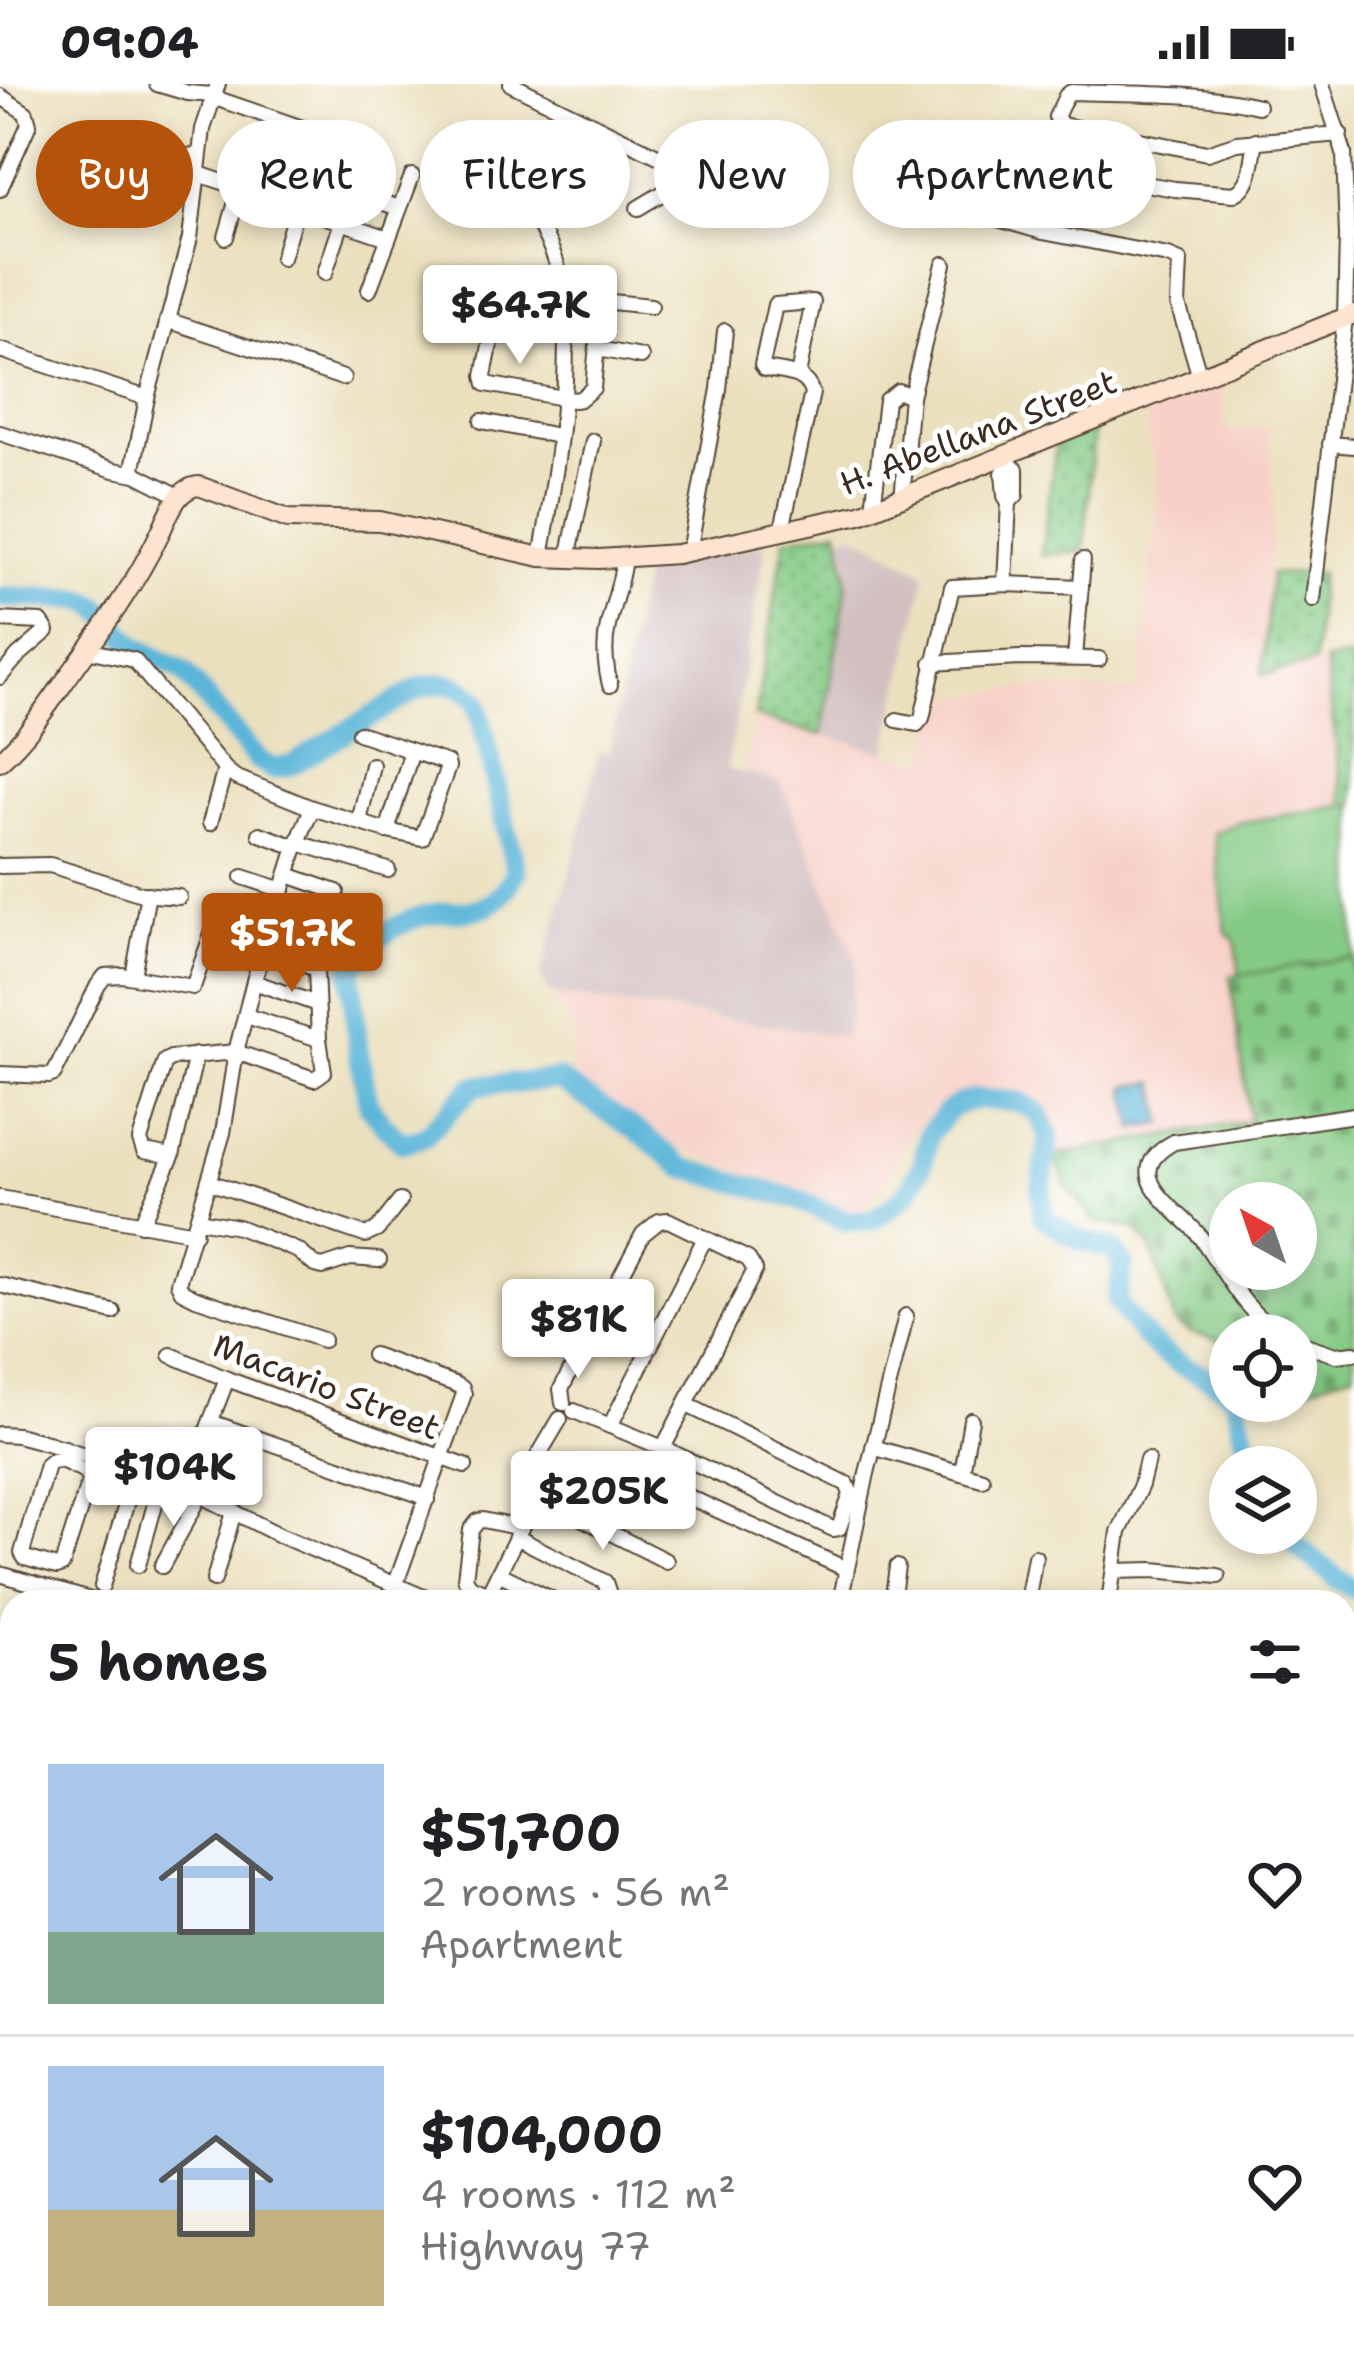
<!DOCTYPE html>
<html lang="en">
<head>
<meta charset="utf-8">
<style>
  body { margin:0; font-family:"Shantell Sans",sans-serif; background:#f6f6f6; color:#202124; height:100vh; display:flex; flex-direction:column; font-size:45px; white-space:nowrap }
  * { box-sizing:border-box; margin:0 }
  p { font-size:39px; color:#757577 }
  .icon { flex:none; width:66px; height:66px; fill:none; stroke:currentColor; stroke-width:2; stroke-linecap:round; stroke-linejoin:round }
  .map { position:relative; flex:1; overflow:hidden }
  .details { position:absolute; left:0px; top:1506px; width:1356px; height:771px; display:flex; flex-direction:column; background:#fff; border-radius:36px 36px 0 0; box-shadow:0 6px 18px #0003 }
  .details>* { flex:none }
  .hud { position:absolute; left:36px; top:36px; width:1284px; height:108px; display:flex; gap:24px }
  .needle { width:78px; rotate:320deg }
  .controls { position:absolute; left:1209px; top:1098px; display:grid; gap:24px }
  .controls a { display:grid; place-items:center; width:108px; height:108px; border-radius:50%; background:#fff; box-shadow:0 6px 18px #0003; font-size:60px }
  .price { position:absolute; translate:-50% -102px; padding:0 27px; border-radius:12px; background:#fff; color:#222; font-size:39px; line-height:78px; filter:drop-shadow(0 3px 6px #0008) }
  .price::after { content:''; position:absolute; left:50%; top:72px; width:36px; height:27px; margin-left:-18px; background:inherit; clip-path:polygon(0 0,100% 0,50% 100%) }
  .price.current { background:#b45309; color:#fff }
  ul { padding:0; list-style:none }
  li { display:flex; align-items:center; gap:36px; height:300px; padding:0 48px }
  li+li { border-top:3px solid #e0e0e0 }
  li span { display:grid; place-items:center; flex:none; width:336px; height:240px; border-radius:0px; color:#555 }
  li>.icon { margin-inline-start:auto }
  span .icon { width:144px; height:144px; fill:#fffc; stroke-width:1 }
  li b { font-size:51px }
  h2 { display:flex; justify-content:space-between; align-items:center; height:144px; padding:0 48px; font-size:51px }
  .chip { padding:0 42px; border-radius:54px; background:#fff; box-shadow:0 6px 18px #0003; font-size:42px; line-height:108px }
  .chip.current { background:#b45309; color:#fff }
  .status { display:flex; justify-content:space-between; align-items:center; height:84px; padding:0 60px; background:#fff; direction:ltr }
  .status svg { height:33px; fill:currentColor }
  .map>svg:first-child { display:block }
  .built { fill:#f7d1c7 }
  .industrial { fill:#d2bfc0 }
  .grass { fill:url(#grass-dots); stroke:#607a51; stroke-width:3 }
  .cemetery { fill:url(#cemetery-stones); stroke:#607a51; stroke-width:3; fill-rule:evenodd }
  .garden { fill:#84ca84; stroke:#607a51; stroke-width:3 }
  .water { fill:url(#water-ripples); stroke:#4a707b; stroke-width:3 }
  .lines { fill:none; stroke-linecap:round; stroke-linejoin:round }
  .river { stroke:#5ab5d8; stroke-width:21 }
  .minor-casing { stroke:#554536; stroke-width:18 }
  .secondary-casing { stroke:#554536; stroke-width:22 }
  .minor { stroke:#fff; stroke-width:14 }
  .secondary { stroke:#fde4d0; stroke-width:18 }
  .labels { text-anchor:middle; stroke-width:10; stroke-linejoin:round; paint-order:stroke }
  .street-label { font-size:33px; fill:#3b2a1e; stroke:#fff }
</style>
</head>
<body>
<div class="status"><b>09:04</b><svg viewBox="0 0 49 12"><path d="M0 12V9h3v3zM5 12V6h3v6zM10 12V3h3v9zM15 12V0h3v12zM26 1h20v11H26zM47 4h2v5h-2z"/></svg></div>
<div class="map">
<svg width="1354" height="2276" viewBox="0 0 1354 2276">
  <defs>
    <pattern id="grass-dots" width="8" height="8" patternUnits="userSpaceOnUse" patternTransform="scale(3)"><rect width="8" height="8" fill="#84ca84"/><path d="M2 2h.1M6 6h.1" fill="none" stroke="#6da46b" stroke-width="1.8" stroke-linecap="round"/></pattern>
    <pattern id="cemetery-stones" width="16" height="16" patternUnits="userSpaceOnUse" patternTransform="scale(3)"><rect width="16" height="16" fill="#84ca84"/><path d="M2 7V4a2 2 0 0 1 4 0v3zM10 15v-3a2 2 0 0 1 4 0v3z" fill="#6da46b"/></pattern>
    <pattern id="water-ripples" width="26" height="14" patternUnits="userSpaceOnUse" patternTransform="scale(3)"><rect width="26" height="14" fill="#5ab5d8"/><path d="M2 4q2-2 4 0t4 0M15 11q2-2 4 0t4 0" fill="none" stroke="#4c93af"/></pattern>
  </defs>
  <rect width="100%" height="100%" fill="#fff"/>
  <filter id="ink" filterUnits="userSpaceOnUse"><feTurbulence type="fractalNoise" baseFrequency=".00833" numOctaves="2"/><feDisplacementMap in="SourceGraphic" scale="24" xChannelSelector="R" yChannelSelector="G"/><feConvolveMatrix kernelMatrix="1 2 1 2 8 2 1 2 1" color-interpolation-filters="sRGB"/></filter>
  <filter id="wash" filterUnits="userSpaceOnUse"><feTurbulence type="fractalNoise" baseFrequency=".004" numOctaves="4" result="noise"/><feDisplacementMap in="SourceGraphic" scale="48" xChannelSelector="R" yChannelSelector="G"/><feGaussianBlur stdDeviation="2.7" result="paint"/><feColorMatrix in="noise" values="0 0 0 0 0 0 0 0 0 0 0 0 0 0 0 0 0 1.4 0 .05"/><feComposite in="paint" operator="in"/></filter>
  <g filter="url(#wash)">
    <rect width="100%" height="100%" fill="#ebe0bd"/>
    <polygon class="built" points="1221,297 1227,347 1270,344 1274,435 1262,590 1325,577 1344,721 1354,720 1354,873 1230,893 1250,1037 1055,1071 1046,1025 1025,1015 964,1015 944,1020 911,1053 863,1128 843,1127 675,1062 569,989 577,950 551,910 737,938 780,697 744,688 755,633 925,678 940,616 1028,603 1139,607 1157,410 1145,327"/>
    <g class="industrial">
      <polygon points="854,449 926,489 886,668 822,651 847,498 841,453"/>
      <polygon points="766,460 727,685 780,697 856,876 846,952 551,910 540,893 572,781 599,666 609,671 646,479 676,478"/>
    </g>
    <g class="grass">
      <polygon points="1094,347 1084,467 1041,471 1056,360"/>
      <polygon points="839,445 847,498 822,651 755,633 785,455"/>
      <polygon points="1320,489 1314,579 1262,591 1271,490"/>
      <polygon points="1354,574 1354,720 1344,722 1325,577"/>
    </g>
    <path class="cemetery" d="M 1354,873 L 1354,1288 L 1297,1307 L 1296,1251 L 1230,1251 L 1230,1259 L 1191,1249 L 1175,1238 L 1151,1164 L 1135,1145 L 1096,1138 L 1066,1101 L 1055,1071 L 1250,1037 L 1230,892 ZM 1230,1119 L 1296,1119 L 1296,1185 L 1230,1185 Z"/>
    <polygon class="garden" points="1354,720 1354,873 1240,891 1235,856 1226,848 1214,749 1237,739"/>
    <polygon class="water" points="1156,998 1164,1039 1135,1045 1126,1003"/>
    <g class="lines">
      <g class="river">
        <path d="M 0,513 L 79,515 L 97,521 L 136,563 L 183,587 L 257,675 L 272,685 L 290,682 L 417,605 C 445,596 455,597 477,617 L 516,788 C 510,798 503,812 493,818 C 476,830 456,826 437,829 C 398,835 374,854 351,885 L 358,965 L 369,1022 L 386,1043 L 403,1059 L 424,1053 L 474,1002 L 559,996 L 646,1053 L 684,1084 L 796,1115 L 846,1137 L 873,1136 L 893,1122 L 909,1107 L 923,1079 L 929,1050 L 947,1028 L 959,1020 L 975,1015 L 1020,1018 L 1039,1030 L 1049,1052 L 1041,1107 L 1043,1133 L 1077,1155 L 1114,1166 L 1123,1181 L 1117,1216 C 1132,1242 1152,1263 1178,1279 C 1196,1290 1214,1294 1230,1308"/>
        <polyline points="1236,1317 1252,1383"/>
        <polyline points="1285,1449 1291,1457 1339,1496 1354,1505"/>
        <polyline points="1344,1892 1354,1901"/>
        <polyline points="290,2276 323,2265"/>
      </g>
    </g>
  </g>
  <g filter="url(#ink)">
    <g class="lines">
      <defs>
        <g id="minor">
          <polyline points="157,0 188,9 213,11"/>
          <polyline points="511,0 680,83 686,90 673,103 638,124"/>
          <polyline points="0,12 26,29 29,40 0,105"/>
          <polyline points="212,13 323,51 329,60 316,96 399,124"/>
          <path d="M 1258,22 C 1202,8 1130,10 1071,8 L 1066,12 L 1056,33 L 1062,41 L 1207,69 L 1237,59 L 1340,50"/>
          <polyline points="121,48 174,71 198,73"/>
          <path d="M 1028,80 L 1175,105 L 1234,110 C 1253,102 1252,75 1256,56"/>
          <polyline points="196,89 388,154"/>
          <polyline points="359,110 372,72"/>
          <path d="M 531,124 C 541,145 556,169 560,193 C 576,276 556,390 541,473"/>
          <polyline points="991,133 1043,148 1168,172 1180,177 1178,220 1200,293"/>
          <polyline points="226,153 240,104"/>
          <polyline points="282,174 297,123"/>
          <polyline points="325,189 342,138"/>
          <polyline points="369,206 412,92"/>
          <polyline points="167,236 343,294"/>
          <polyline points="495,237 484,292 486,300 574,316 580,315 593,304 601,217 651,222"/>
          <polyline points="598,265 641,273"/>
          <polyline points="0,266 147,314"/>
          <polyline points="482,337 558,352"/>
          <polyline points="0,349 114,386 136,390 179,412"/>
          <polyline points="1330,360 1354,362"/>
          <polyline points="136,390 133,384 147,314 190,154 203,45 218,0"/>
          <polyline points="902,415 911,312 944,180"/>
          <polyline points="1009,418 1016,411 1016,385 1010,382"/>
          <polyline points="873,424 886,316 898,307 911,312"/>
          <path d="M 782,445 L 812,309 C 805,287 784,289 765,285 L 762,281 L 775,221 L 813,218 L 798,291"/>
          <polyline points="689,468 719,305 725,247"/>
          <polyline points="568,474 593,357"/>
          <polyline points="1005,500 1009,418 1005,412 1003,389 1010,382 1010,370"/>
          <polyline points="1313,516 1345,234 1347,152 1344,69 1322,0"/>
          <polyline points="0,536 41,538 47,547 18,572 0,593"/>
          <polyline points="87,566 134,576 225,685 235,693 312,724 387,747 422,754 448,683 447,679 359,649"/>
          <polyline points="1075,574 1083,476"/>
          <polyline points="932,579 1020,574 1099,575"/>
          <path d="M 610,601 C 596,545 617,527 624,475"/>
          <polyline points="897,636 917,640 922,634 952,503 1005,500 1081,503"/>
          <polyline points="312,724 296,763 255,893 236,968 223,1049 178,1199 182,1207 196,1214 323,1256"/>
          <polyline points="359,738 372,681"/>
          <polyline points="210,739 225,685"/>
          <polyline points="387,747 412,667"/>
          <polyline points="260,750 296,763"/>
          <polyline points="298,759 388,786"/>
          <polyline points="0,782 50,781 142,810 179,813"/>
          <polyline points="288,791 337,808"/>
          <polyline points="243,793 283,806"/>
          <polyline points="230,833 270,846"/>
          <polyline points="215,866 260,879"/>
          <polyline points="264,867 316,885"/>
          <polyline points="133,892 148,810"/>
          <polyline points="254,898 317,920"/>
          <polyline points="246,932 319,955"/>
          <polyline points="0,990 49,992 54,990 98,901 105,892 122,891 193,903 217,836"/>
          <polyline points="172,1072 144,1067 140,1056 165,977 171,974 236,968 314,995 324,988 319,955 316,885 335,851 334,847 276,829"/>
          <polyline points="209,1098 365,1151 377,1146 400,1117"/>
          <polyline points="0,1114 195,1149"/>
          <polyline points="198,1136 238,1143 298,1167 315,1181 323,1183 350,1174 379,1176"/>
          <polyline points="141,1140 172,1072 196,971"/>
          <polyline points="0,1201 113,1228"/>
          <path d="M 1281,1251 C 1242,1227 1225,1186 1198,1150 C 1186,1135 1154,1113 1150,1093 C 1146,1076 1161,1065 1174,1058 L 1354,1031"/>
          <polyline points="1296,1258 1336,1271 1354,1269"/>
          <polyline points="171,1271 227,1295 465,1382"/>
          <polyline points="373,1271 455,1300 462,1304 464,1310 395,1502"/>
          <polyline points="563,1319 561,1305 643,1150 659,1137 668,1136 748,1175 755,1186 663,1364"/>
          <polyline points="574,1327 663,1364 833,1445 839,1444 851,1410 847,1400 687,1321"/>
          <polyline points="211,1338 428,1414"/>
          <polyline points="610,1342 705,1154"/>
          <polyline points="0,1350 17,1351 47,1359 185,1403 277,1450 435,1518"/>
          <polyline points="873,1363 982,1395"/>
          <polyline points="61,1376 85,1387 90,1394 62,1481 57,1483 25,1474 22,1469 47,1381 52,1377 61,1376 65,1364"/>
          <polyline points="962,1389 971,1336"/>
          <polyline points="665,1402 846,1485"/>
          <polyline points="185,1403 227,1295"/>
          <polyline points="532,1409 666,1477"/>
          <polyline points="516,1453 605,1498 609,1510 606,1518"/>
          <polyline points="138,1481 162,1395"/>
          <polyline points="162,1482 201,1411"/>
          <polyline points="1114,1487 1153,1486 1218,1492"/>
          <polyline points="498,1489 558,1518"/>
          <polyline points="0,1490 97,1518"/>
          <polyline points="214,1496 234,1428"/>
          <polyline points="102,1502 136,1387"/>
          <polyline points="488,1510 470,1502 465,1494 471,1446 478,1437 483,1436 521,1444"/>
          <polyline points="484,1518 529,1428 534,1379 560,1335"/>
          <polyline points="840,1518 867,1389 906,1232"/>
          <polyline points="892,1518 897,1483"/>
          <polyline points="1027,1518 1035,1473"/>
          <polyline points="1109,1518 1119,1448 1141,1401 1147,1376"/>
          <polyline points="0,1668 12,1670"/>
          <polyline points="0,1923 12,1923"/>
          <polyline points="1344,2027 1354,2039"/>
          <polyline points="1344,2095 1354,2086"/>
          <polyline points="0,2209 12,2201"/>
          <polyline points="12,2240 12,2248"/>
          <polyline points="31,2265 40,2272 69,2273"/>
          <polyline points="121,2265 127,2276"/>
          <polyline points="705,2265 708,2276"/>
          <polyline points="831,2265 835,2276"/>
          <polyline points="1098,2265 1105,2276"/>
          <polyline points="173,2273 176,2265"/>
          <polyline points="581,2276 588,2265"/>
          <polyline points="963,2276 977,2265"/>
          <polyline points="1230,2276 1231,2265"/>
        </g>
        <path id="secondary" d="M 0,677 C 28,652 48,621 70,590 C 102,546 136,499 160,449 C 169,431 176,404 199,402 L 288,435 L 380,437 L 541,473 L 599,475 L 677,470 L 860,430 L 1354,230"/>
      </defs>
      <use href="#minor" class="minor-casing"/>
      <use href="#secondary" class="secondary-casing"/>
      <use href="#minor" class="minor"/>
      <use href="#secondary" class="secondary"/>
    </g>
  </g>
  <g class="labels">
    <g class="street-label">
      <text transform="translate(978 348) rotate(-21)" y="12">H. Abellana Street</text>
      <text transform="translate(327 1302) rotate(21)" y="12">Macario Street</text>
    </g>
  </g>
</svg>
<div class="controls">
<a><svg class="needle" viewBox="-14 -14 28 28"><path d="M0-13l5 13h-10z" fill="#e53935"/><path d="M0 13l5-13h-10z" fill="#757577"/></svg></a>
<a><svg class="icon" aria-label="locate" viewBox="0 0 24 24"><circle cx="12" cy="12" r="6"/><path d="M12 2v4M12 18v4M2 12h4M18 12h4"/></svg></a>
<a><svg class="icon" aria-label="layers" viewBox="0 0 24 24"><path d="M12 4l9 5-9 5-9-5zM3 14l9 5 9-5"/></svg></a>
</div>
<b class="price" style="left:520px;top:283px">$64.7K</b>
<b class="price current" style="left:292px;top:911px">$51.7K</b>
<b class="price" style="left:578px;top:1297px">$81K</b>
<b class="price" style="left:174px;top:1445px">$104K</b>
<b class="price" style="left:603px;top:1469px">$205K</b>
<div class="hud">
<a class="chip current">Buy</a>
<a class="chip">Rent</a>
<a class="chip">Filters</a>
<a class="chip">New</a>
<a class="chip">Apartment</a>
</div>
<section class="details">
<h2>5 homes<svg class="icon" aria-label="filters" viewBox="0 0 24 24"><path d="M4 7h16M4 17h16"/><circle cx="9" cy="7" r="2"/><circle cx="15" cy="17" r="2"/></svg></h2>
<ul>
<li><span style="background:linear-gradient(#a9c7e8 70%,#7fa58c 0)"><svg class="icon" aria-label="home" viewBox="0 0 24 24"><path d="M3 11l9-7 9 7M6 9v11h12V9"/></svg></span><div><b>$51,700</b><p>2 rooms · 56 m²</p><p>Apartment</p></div><svg class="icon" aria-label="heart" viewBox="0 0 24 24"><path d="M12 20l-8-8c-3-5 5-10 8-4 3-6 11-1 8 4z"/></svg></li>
<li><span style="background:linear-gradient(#a9c7e8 60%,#c2b280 0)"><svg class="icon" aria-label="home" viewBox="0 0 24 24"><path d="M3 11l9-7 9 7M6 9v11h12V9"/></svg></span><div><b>$104,000</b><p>4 rooms · 112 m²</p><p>Highway 77</p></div><svg class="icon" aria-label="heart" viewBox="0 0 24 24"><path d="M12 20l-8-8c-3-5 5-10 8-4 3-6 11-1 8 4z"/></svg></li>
</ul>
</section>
</div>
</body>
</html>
